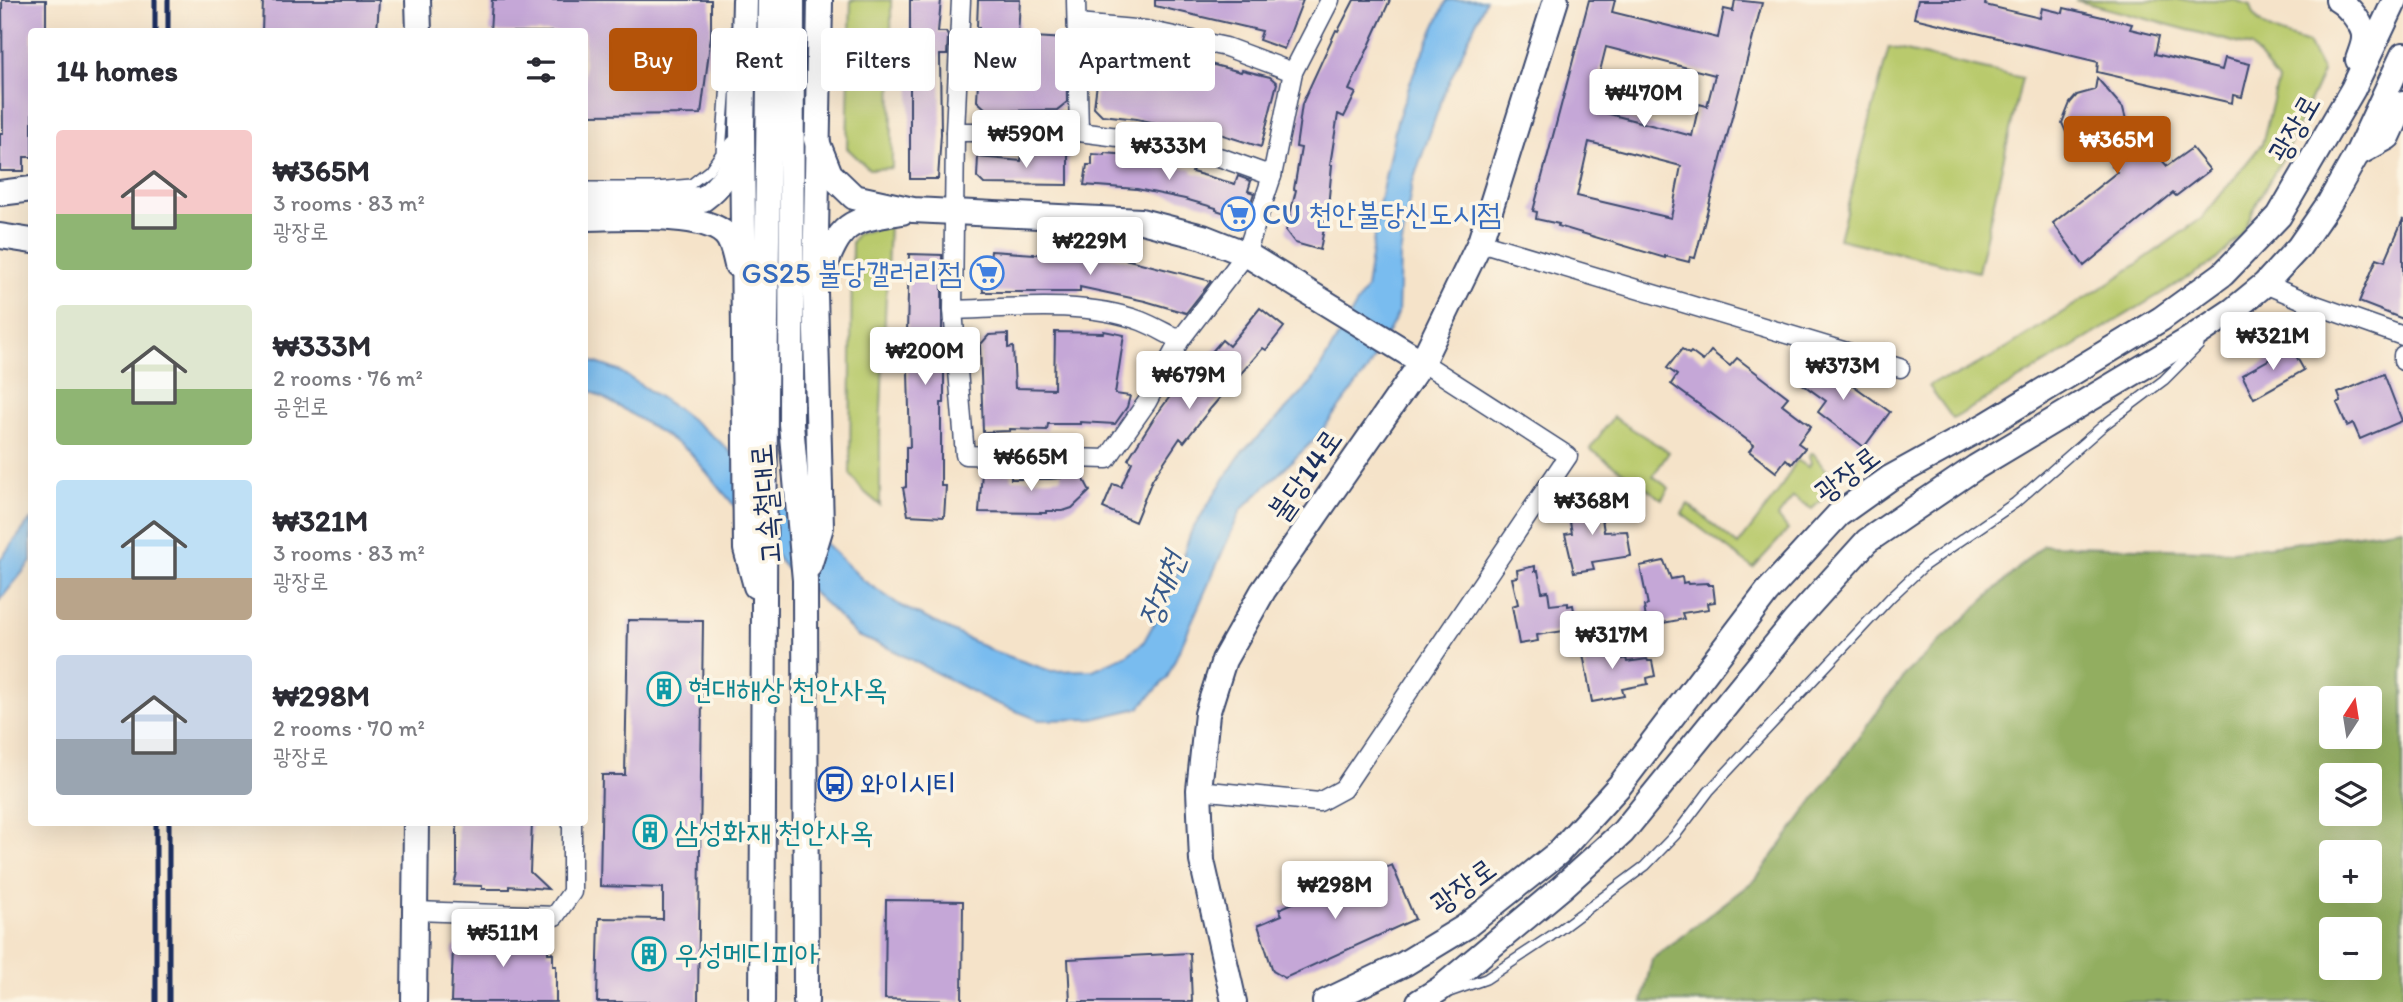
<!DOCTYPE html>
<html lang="en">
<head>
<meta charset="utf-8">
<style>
  body { margin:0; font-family:Itim,"Poor Story",sans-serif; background:#f2f2f3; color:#2b2b33; height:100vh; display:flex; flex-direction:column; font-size:26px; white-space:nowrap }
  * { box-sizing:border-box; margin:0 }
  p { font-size:23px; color:#7c7c81 }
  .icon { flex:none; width:38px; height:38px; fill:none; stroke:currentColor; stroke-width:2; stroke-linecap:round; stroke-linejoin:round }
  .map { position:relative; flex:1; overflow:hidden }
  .panel { position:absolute; left:28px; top:28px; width:560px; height:798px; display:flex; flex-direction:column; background:#fff; border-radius:7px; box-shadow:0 7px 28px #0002 }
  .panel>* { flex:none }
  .banner { position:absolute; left:609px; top:28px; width:665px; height:63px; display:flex; gap:14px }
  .needle { width:46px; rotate:12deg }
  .controls { position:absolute; left:2319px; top:686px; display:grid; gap:14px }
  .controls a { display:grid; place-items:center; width:63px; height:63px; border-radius:7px; background:#fff; box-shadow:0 7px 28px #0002; font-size:35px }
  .price { position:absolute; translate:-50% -60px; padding:0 16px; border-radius:7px; background:#fff; color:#222; font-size:23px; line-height:46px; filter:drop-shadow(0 2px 4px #0008) }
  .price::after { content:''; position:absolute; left:50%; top:42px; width:21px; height:16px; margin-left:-10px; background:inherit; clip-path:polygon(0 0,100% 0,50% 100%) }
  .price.selected { background:#b45309; color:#fff }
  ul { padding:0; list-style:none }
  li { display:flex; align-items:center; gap:21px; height:175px; padding:0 28px }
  li span { display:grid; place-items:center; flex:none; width:196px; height:140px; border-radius:7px; color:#555 }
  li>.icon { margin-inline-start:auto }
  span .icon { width:84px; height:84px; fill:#fffc; stroke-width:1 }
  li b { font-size:30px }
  h2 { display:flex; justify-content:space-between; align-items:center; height:84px; padding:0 28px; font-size:30px }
  .tag { padding:0 24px; border-radius:7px; background:#fff; box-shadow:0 7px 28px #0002; font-size:24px; line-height:63px }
  .tag.selected { background:#b45309; color:#fff }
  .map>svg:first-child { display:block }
  .green { fill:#b9ca6d; stroke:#6a7c66; stroke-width:2 }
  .forest { fill:#92ae60; stroke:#566e5f; stroke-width:2; fill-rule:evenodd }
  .water { fill:#79bcef; stroke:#4a76a6; stroke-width:2 }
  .building { fill:#c5a7d7; fill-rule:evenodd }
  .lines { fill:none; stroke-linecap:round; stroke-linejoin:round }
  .lane-casing { stroke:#3c4a6e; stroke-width:12 }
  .street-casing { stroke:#3c4a6e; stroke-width:21 }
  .secondary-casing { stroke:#3c4a6e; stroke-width:28 }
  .lane { stroke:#fff; stroke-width:9 }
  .street { stroke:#fff; stroke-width:18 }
  .secondary { stroke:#fff; stroke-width:24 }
  .rail { stroke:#1b2f5e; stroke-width:5 }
  .labels { text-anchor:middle; stroke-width:7; stroke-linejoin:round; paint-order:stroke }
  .street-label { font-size:30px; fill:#1b2f5e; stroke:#fcf5e5 }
  .shop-label { font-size:30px; fill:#366cbe; stroke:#fcf5e5; text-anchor:start }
  .culture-label { font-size:30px; fill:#0d838f; stroke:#fcf5e5; text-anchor:start }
  .transit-label { font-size:30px; fill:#164399; stroke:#fcf5e5; text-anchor:start }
  .water-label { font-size:32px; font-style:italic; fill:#37598a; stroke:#fcf5e5 }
</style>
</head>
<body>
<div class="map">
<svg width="2403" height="1002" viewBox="0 0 2403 1002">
  <rect width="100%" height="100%" fill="#fcf5e5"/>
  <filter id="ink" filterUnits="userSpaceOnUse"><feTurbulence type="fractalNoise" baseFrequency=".0143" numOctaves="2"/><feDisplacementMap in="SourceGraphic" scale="14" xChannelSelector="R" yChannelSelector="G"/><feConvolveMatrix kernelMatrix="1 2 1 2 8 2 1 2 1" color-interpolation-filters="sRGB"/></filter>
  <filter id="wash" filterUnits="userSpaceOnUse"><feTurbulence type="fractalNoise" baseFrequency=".00686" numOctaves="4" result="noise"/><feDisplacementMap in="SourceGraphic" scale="28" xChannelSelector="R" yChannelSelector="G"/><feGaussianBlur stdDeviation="1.57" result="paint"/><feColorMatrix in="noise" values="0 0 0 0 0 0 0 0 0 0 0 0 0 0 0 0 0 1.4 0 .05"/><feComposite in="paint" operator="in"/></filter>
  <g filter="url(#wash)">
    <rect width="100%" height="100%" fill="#f5e3c9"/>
    <g class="green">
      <polygon points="851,0 891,0 892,168 869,169 847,148"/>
      <path d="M 2075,0 L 2234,0 L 2251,5 C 2256,32 2286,35 2308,43 L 2323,72 L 2285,154 L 2259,199 L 2241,236 L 2215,261 L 1953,419 L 1929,386 L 1937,381 L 1954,377 L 1992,357 L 2123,274 L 2202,218 L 2262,144 L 2278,81 L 2252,47 Z"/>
      <polygon points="1889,47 2022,78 1978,272 1839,239"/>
      <polygon points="889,225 880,432 880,505 862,490 850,474 852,242 857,234"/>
      <polygon points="1613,417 1669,452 1653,476 1669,488 1662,499 1590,449"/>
      <polygon points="1813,453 1838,485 1812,509 1793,497 1778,517 1788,530 1753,568 1682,514 1688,504 1738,545 1777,494 1797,460 1808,467 1811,463 1809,457 1810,454"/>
    </g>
    <path class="forest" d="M 2403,528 L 2403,1002 L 1642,1002 L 1652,959 L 1756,879 L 1904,675 L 2043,545 L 2233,551 ZM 2331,698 L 2370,698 L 2370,737 L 2331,737 ZM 2331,775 L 2370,775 L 2370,814 L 2331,814 ZM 2331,852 L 2370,852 L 2370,891 L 2331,891 ZM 2331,929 L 2370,929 L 2370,968 L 2331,968 Z"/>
    <g class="water">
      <polygon points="1447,0 1486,0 1444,93 1412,184 1400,255 1398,314 1367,371 1316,438 1241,510 1167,678 1139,708 1093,719 1039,720 988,700 889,648 857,636 828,606 787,569 689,451 625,410 585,388 585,359 619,371 679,410 719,441 863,580 901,606 993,651 1051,671 1093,670 1127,655 1143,643 1169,596 1191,532 1217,490 1242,452 1276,420 1312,382 1366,288 1379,205 1397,121 1414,72"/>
      <polygon points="31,519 31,562 0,600 0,560"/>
    </g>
    <g id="blocks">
      <g class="building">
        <polygon points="2,0 46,0 46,32 32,32 32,157 24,157 24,171 0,171 0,133 3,133"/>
        <polygon points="263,0 379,0 377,32 262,32"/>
        <polygon points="492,0 711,0 711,36 701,114 584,115 584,32 490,32"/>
        <polygon points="910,0 941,0 938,32 946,32 948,36 947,55 940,55 941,134 938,179 910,179"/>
        <polygon points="978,0 1020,0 1018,36 1066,39 1067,102 1057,110 988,111 977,101 978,81 980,81 979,27 977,27"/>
        <polygon points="1155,0 1303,0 1284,49 1259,40 1262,31 1155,6"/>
        <polygon points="1354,0 1390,0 1349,90 1356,93 1344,117 1338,114 1330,165 1332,165 1328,207 1320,250 1295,243 1286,231 1296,190 1294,189 1301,148 1296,147 1302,104 1336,30 1338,31"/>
        <path d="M 1589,0 L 1615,0 L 1612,12 L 1718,38 L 1724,9 L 1733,11 L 1735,0 L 1762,3 L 1695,258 L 1690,257 L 1689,262 L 1665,256 L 1665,258 L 1558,226 L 1559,224 L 1536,219 L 1537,212 L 1533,211 ZM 1606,47 L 1715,75 L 1707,106 L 1699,104 L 1692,136 L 1602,112 L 1610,78 L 1599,75 ZM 1589,142 L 1681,166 L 1671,218 L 1577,196 Z"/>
        <polygon points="1918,0 1986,0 1985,5 2040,18 2042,8 2063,13 2064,8 2132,24 2130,29 2159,36 2155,54 2222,70 2225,58 2250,64 2242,97 2233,95 2232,103 2097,72 2098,62 1914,18"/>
        <polygon points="1103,41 1130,45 1129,58 1163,50 1188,54 1187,58 1241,72 1242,70 1270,77 1277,83 1261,147 1220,134 1220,137 1137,119 1102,115 1094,107 1099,68 1096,68 1097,49"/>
        <polygon points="2097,78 2123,108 2126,120 2121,141 2135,161 2152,149 2167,166 2192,148 2210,170 2176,196 2173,193 2084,266 2053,223 2117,172 2102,153 2092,154 2081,151 2071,143 2062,123 2070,103 2077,95 2095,90"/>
        <polygon points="1031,150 1068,153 1068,185 984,184 977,177 978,157 1021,161 1022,154 1031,154"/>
        <polygon points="1105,153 1139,156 1139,158 1193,169 1192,172 1235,184 1238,176 1251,181 1248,191 1254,193 1247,214 1246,213 1244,219 1216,210 1216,208 1185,199 1137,189 1084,185 1087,165 1092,165 1092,154 1105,155"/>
        <polygon points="2403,219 2403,319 2359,302 2377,258 2385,261"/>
        <polygon points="991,251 1050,255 1050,251 1084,252 1117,257 1211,281 1186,313 1145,301 1080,287 1080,292 983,292 981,261 990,260"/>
        <polygon points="909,254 942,255 942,342 944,342 946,366 944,366 944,403 941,403 941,486 946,486 944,517 908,515 903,488 906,487 906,447 910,447 907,333"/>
        <polygon points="1260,308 1284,327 1266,350 1263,348 1211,408 1184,442 1180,438 1152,480 1135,522 1103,508 1113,484 1121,487 1132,462 1128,459 1154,418 1180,383 1195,365 1198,368 1222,340 1229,346"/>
        <polygon points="1104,331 1124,335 1115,394 1130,396 1127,407 1115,424 1080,422 1080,424 1048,424 1047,430 1010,429 1010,431 983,432 980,345 989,335 1008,334 1008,348 1013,347 1015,388 1054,389 1055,332 1103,333"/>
        <polygon points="2291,347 2304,370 2254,398 2242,375"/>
        <polygon points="1682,349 1689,354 1691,352 1703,361 1711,351 1730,366 1737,358 1788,397 1782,404 1811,426 1798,443 1805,448 1792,464 1786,459 1776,472 1749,451 1754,445 1671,384 1677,375 1667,368"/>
        <polygon points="1811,355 1890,412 1864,447 1818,412 1826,401 1794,378"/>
        <polygon points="2384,374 2402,421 2360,439 2353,423 2347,426 2337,403 2341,401 2338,393"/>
        <polygon points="1061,469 1079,470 1090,491 1072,508 1063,511 1046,511 1046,513 979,512 982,472 1011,474 1011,479 1050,479 1061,478"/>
        <polygon points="1589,494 1589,499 1592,498 1595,519 1602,518 1604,532 1627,531 1631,556 1592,562 1594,569 1574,572 1565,534 1572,533 1567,506 1572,505 1570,497"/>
        <polygon points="1664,561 1671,579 1682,577 1683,583 1687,582 1688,584 1708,583 1708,585 1713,585 1715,602 1708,603 1709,609 1682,613 1684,619 1647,626 1644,606 1648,605 1640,566"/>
        <polygon points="1535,566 1535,571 1538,571 1542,592 1548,591 1550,605 1568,603 1568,606 1573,605 1577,629 1537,635 1538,641 1519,644 1512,606 1518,604 1512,578 1518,577 1517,570"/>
        <polygon points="628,620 703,621 698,1002 597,1002 599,918 663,919 663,888 600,886 602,775 625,775"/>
        <polygon points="1604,638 1605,643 1608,642 1611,655 1622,653 1623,659 1626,658 1627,662 1647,659 1648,661 1652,661 1655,676 1647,678 1648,684 1622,689 1624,696 1592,702 1581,643"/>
        <polygon points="457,822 532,822 530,872 548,889 509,886 509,889 482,889 482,886 454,885 457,873"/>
        <polygon points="1392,865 1415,919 1285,978 1273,971 1258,925 1282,915 1279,909 1362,873 1364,877"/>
        <polygon points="886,900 963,901 962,1001 885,999"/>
        <polygon points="471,932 548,933 548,953 553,953 553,966 556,966 556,1002 451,1002 453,948"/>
        <polygon points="1190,953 1192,1002 1070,1002 1068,959"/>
      </g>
    </g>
  </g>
  <g filter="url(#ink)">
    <use href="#blocks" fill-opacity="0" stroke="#3c4a6e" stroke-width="2"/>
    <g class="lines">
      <defs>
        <g id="lane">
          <polyline points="584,187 656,187 691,184 709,170 721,153 726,83 738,68"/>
          <polyline points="1449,992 1486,979 1551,936 1645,866 1677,833 1709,791 1891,597 1925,565 2015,503 2104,425 2164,380 2199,345"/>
        </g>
        <g id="street">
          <polyline points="961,0 955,132 953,310 965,455 1107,459 1147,402 1180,340 1246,254 1272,176 1293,72 1330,0"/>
          <polyline points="1077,24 1146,30 1226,47 1293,72"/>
          <polyline points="955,132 1079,132 1076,0"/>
          <polyline points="1079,132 1165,143 1222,158 1272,176"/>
          <polyline points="1480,242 1900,368"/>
          <polyline points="2265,284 2310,303 2403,336"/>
          <path d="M 953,310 C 1014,308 1083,300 1141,321 C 1154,326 1167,334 1180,340"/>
          <polyline points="2403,355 2403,361"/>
          <polyline points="1199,790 1319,802 1343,789 1568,456 1422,362"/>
          <polyline points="416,911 555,916 572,892 572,822"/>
        </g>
        <g id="secondary">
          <polyline points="418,0 419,32"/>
          <polyline points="745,0 742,126 746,549 756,586"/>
          <polyline points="792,0 791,424 805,580 806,1002"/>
          <path d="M 2338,0 C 2348,6 2365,26 2364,38 C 2364,45 2360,53 2358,60"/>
          <polyline points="816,139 830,174 854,197 913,210 1141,221 1203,237 1246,254 1422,362"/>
          <polyline points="2357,154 2388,137 2403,104"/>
          <polyline points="0,193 32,189"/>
          <path d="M 584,201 L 703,199 C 721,186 732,169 737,147"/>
          <path d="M 584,218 C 618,218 702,211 725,234 C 733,242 734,254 737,265"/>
          <polyline points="0,236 32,241"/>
          <path d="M 821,276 C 841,222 847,221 902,212"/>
          <polyline points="809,566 821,527 815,293 820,0"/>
          <polyline points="414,1002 416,822"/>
          <polyline points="762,1002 765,399 770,0"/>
          <polyline points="1234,1002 1202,861 1199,790 1207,714 1224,660 1263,591 1422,362 1480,242 1556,0"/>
          <polyline points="1325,1002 1404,964 1465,927 1558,853 1620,785 1767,592 1838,515 1890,478 1988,424 2161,319 2223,274 2279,216 2353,89 2395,0"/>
          <polyline points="1419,1002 1440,989 1561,888 1623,832 1794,622 1867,541 1976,467 2190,339 2232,311 2265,284 2299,247 2330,202 2357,154 2403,55"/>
        </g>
      </defs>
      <use href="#lane" class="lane-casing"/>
      <use href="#street" class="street-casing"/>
      <use href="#secondary" class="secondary-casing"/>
      <use href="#lane" class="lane"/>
      <use href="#street" class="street"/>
      <use href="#secondary" class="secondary"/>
      <g class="rail">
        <polyline points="155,0 155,32"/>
        <polyline points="168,0 168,32"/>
        <polyline points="156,822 156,1002"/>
        <polyline points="169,822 169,1002"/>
      </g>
    </g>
  </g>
  <defs>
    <symbol id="supermarket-ring" viewBox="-11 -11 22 22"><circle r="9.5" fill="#fcf5e5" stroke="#3f7fe0" stroke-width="1.5"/><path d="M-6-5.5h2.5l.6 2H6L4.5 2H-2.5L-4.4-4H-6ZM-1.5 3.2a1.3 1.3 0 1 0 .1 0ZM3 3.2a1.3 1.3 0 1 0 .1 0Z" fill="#3f7fe0"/></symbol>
    <symbol id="building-ring" viewBox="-11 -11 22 22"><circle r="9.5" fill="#fcf5e5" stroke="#0f9aa8" stroke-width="1.5"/><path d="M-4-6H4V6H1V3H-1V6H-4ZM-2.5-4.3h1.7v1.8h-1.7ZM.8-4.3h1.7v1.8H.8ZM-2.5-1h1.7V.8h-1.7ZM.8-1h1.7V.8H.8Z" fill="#0f9aa8"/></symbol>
    <symbol id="bus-ring" viewBox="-11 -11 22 22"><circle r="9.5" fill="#fcf5e5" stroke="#1a4fb4" stroke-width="1.5"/><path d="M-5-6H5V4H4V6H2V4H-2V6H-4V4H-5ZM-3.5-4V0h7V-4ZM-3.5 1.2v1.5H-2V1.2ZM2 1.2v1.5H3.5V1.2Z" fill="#1a4fb4"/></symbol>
  </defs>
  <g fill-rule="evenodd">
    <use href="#supermarket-ring" x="1219" y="195" width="38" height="38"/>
    <use href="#supermarket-ring" x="968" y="254" width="38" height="38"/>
    <use href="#building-ring" x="645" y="670" width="38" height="38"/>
    <use href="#bus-ring" x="816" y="765" width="38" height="38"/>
    <use href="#building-ring" x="631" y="813" width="38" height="38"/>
    <use href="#building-ring" x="630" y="935" width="38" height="38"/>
  </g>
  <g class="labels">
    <g class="street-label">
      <text transform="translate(2294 128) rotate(-60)" y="10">광장로</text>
      <text transform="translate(1847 474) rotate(-37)" y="10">광장로</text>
      <text transform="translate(1305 475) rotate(-55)" y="10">불당14로</text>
      <text transform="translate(766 504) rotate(-95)" y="10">고속철대로</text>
      <text transform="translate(1463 886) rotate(-36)" y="10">광장로</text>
    </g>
    <g class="shop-label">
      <text x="1262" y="224">CU 천안불당신도시점</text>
      <text x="962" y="283" text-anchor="end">GS25 불당갤러리점</text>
    </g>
    <g class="culture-label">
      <text x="688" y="699">현대해상 천안사옥</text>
      <text x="674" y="842">삼성화재 천안사옥</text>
      <text x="674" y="964">우성메디피아</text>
    </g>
    <g class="transit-label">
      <text x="860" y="794">와이시티</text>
    </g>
    <g class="water-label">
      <text transform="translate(1161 589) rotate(-69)" y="11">장재천</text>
    </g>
  </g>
</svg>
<div class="controls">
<a><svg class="needle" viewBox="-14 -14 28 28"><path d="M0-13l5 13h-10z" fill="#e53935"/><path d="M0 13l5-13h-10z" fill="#7c7c81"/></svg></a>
<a><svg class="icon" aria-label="layers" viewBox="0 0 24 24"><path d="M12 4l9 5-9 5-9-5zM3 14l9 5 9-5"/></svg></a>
<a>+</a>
<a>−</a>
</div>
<b class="price" style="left:1644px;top:129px">₩470M</b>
<b class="price" style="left:1026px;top:170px">₩590M</b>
<b class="price selected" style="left:2117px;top:176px">₩365M</b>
<b class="price" style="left:1169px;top:182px">₩333M</b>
<b class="price" style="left:1090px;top:277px">₩229M</b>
<b class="price" style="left:2273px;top:372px">₩321M</b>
<b class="price" style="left:925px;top:387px">₩200M</b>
<b class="price" style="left:1843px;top:402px">₩373M</b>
<b class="price" style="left:1189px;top:411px">₩679M</b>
<b class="price" style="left:1031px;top:493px">₩665M</b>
<b class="price" style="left:1592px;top:537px">₩368M</b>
<b class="price" style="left:1612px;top:671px">₩317M</b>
<b class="price" style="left:1335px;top:921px">₩298M</b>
<b class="price" style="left:503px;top:969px">₩511M</b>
<div class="banner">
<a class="tag selected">Buy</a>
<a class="tag">Rent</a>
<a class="tag">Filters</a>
<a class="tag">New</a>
<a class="tag">Apartment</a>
</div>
<section class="panel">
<h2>14 homes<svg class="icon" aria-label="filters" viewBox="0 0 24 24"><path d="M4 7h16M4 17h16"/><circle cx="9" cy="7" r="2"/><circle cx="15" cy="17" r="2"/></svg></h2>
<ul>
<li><span style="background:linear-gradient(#f6c9c9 60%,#8fb573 0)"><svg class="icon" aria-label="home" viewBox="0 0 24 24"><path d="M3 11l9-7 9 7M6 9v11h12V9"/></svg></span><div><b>₩365M</b><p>3 rooms · 83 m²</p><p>광장로</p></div></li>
<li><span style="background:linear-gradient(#dfe7d0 60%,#8fb573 0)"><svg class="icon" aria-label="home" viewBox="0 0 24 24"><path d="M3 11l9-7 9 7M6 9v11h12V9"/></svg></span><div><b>₩333M</b><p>2 rooms · 76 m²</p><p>공원로</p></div></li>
<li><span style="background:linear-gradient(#bfe0f5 70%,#b9a48a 0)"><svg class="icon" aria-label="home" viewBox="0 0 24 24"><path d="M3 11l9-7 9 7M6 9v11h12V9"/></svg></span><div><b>₩321M</b><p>3 rooms · 83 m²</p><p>광장로</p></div></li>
<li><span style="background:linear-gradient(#c9d6e8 60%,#9aa5b1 0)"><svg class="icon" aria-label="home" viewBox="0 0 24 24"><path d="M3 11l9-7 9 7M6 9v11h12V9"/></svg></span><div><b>₩298M</b><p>2 rooms · 70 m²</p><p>광장로</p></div></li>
</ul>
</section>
</div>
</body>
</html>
